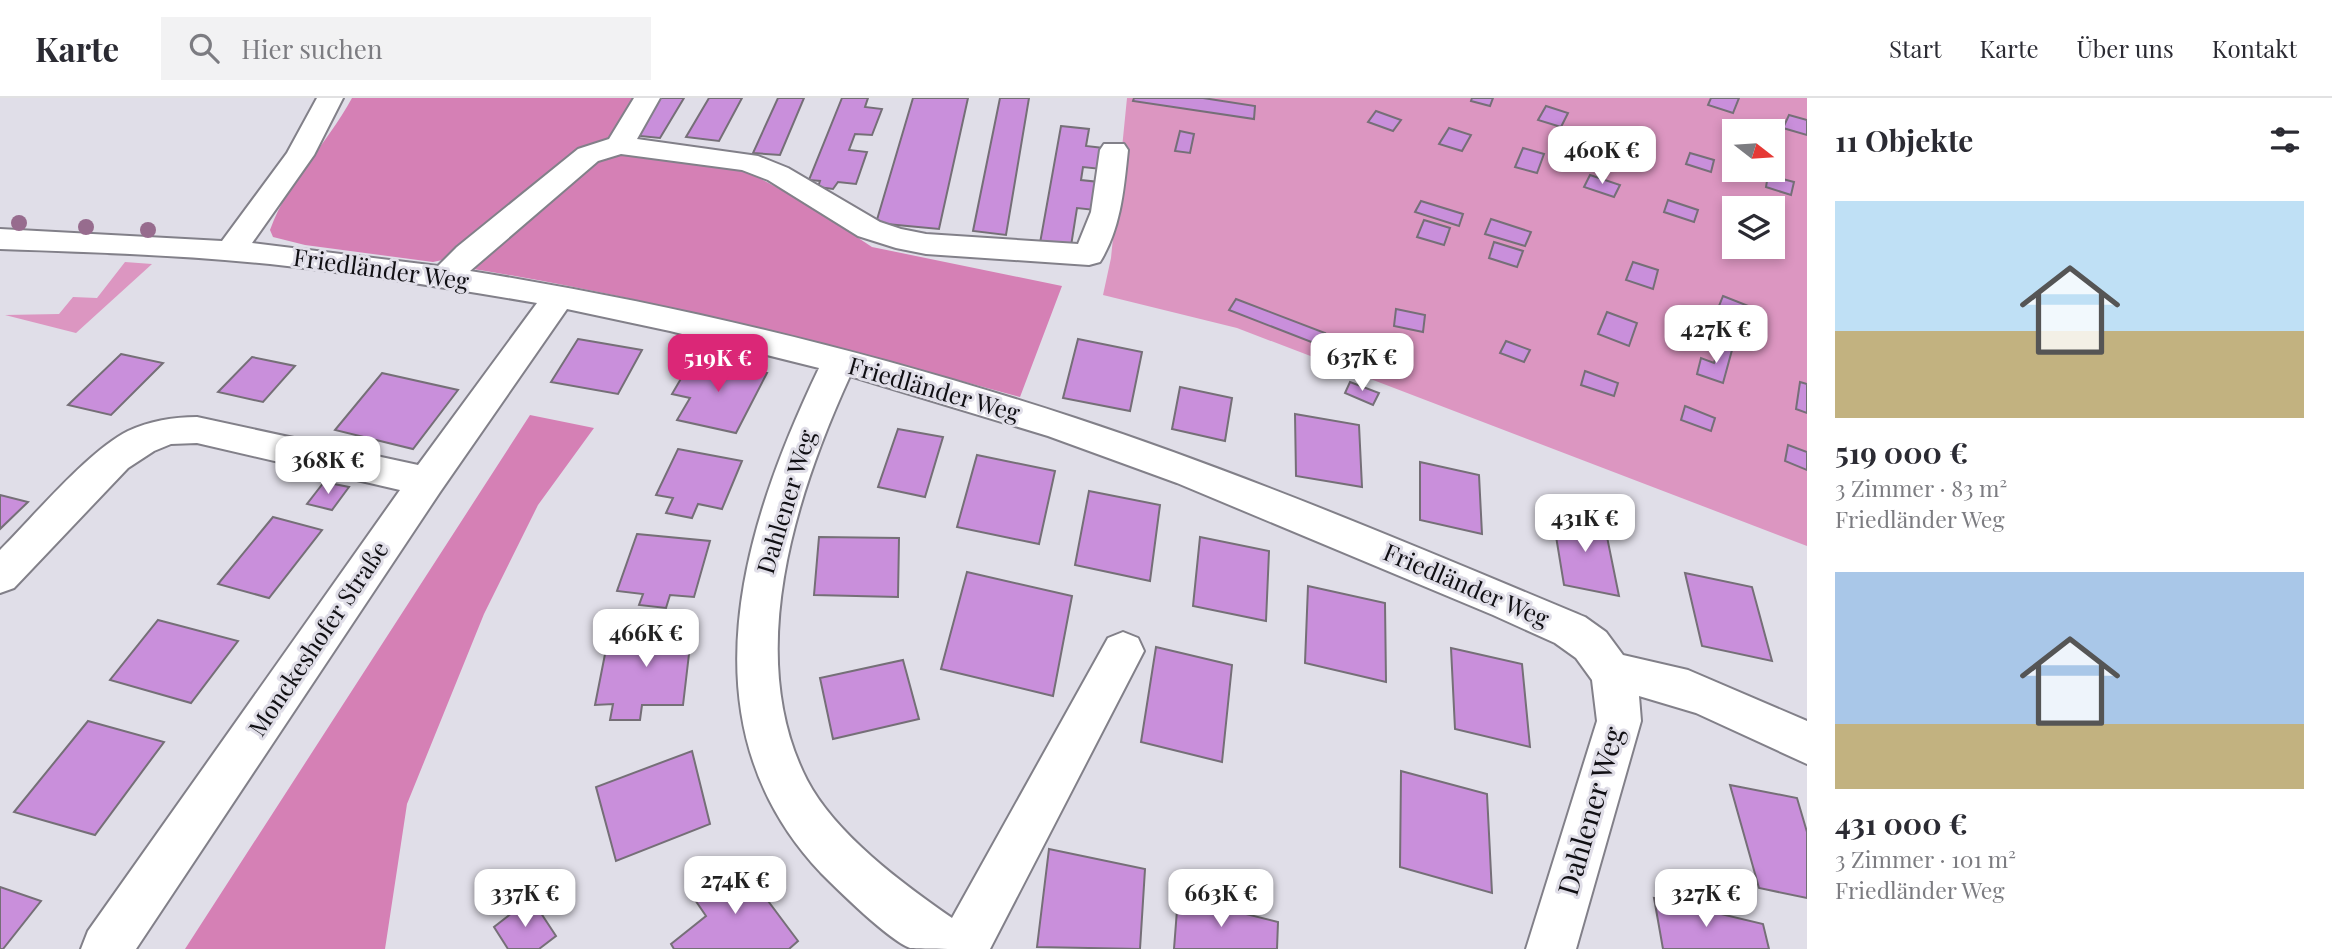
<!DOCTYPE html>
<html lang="de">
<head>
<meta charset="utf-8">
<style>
  body { margin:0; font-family:"Playfair Display",serif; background:#f2f2f3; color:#2b2b33; height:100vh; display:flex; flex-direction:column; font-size:26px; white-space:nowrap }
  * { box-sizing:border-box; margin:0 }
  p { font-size:23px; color:#7c7c81 }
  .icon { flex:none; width:38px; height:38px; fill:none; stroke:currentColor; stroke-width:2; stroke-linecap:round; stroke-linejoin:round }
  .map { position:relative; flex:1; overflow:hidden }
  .drawer { display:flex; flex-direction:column; background:#fff; width:525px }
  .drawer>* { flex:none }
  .needle { width:46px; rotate:107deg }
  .tools { position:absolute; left:1722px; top:21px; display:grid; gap:14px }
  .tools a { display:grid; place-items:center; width:63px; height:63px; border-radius:0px; background:#fff; box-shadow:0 4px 10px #0003; font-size:35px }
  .price { position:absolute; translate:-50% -60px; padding:0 16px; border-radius:14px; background:#fff; color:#222; font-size:23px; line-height:46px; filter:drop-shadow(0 2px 4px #0008) }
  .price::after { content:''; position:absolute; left:50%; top:42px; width:21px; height:16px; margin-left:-10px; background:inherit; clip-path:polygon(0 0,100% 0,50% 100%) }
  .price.active { background:#db2777; color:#fff }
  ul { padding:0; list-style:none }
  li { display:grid; align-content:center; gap:14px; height:371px; padding:0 28px }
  li span { display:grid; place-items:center; height:217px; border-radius:0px; color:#555 }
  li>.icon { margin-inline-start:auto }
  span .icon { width:126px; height:126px; fill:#fffc; stroke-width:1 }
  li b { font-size:30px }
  h2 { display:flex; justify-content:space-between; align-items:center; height:84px; padding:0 28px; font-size:30px }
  header { display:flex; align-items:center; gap:42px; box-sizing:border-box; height:98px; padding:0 35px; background:#fff; border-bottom:2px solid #e1e1e2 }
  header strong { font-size:33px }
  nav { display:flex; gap:38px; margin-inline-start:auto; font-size:24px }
  .search { width:490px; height:63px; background:#f2f2f3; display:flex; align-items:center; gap:18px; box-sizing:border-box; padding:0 24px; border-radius:0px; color:#7c7c81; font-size:26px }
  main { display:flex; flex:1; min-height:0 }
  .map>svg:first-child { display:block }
  .green { fill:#dc96c1; fill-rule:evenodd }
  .forest { fill:#d580b5 }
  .building { fill:#c98fdb; stroke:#756f77; stroke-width:2 }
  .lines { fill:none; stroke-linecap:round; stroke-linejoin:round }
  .minor-casing { stroke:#828089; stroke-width:4 }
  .minor { fill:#fff; fill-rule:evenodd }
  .tree { fill:#976c8e }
  .labels { text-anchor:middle; stroke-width:6; stroke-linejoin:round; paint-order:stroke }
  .street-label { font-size:24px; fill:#100f13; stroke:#e0dee8 }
  .near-street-label { font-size:28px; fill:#100f13; stroke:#e0dee8 }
</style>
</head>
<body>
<header>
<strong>Karte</strong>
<div class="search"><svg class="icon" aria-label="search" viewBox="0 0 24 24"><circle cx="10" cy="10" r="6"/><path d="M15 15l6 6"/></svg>Hier suchen</div>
<nav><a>Start</a><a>Karte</a><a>Über uns</a><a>Kontakt</a></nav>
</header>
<main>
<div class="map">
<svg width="1807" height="851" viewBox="0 0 1807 851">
  <rect width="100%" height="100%" fill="#e0dee8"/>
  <g class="green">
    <path d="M 1127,0 L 1807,0 L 1807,448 L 1237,230 L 1103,197 L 1111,160 ZM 1734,33 L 1773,33 L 1773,72 L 1734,72 ZM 1734,110 L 1773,110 L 1773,149 L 1734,149 Z"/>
    <polygon points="125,164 152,166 76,235 5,217 59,216 73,199 97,200"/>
  </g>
  <g class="forest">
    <path d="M 352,0 L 641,0 L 617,38 L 447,161 L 433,164 L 305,147 L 273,139 L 270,132 C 289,80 326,48 352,0 Z"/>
    <path d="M 620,55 L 695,62 L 750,75 L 802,103 L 872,149 L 1062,188 L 1020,299 C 837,249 655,200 467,170 L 596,61 Z"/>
    <polygon points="530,317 594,330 538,407 484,516 407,706 385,851 185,851"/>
  </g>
  <g class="building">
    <polygon points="653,0 684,0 660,40 630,37"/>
    <polygon points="709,0 742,0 719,43 686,39"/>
    <polygon points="778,0 804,0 780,57 753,55"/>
    <polygon points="842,0 868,0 865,9 882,11 872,37 855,36 849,52 867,54 856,86 838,84 833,91 818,89 820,83 809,82"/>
    <polygon points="913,0 968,0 939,131 876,125"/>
    <polygon points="1000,0 1029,0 1006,137 973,133"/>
    <polygon points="1134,0 1203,0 1255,8 1254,21 1133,3"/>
    <polygon points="1472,0 1493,0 1490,8 1471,3"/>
    <polygon points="1711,0 1739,0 1733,15 1708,7"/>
    <polygon points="1546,8 1568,15 1561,29 1538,22"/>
    <polygon points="1376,13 1401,22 1393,33 1368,24"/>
    <polygon points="1789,17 1807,22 1807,37 1783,30"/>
    <polygon points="1061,28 1089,31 1086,48 1103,50 1101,71 1083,69 1081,82 1099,84 1095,112 1077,110 1071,148 1040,145"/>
    <polygon points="1449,30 1471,37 1462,53 1439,46"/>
    <polygon points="1610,30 1640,39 1635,51 1605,41"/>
    <polygon points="1180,33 1194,36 1190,55 1175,53"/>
    <polygon points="1523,50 1544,56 1537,75 1515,69"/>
    <polygon points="1690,55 1714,62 1711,74 1686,66"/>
    <polygon points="1590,77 1620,87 1614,99 1584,89"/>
    <polygon points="1768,77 1794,84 1791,97 1766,89"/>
    <polygon points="1668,102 1698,112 1694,124 1664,114"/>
    <polygon points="1421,103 1463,116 1459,128 1415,114"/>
    <polygon points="1491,121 1531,134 1525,148 1485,136"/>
    <polygon points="1424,122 1450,130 1444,147 1417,139"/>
    <polygon points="1494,144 1523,153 1517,169 1489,160"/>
    <polygon points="1633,164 1658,172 1653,191 1626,182"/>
    <polygon points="1723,198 1751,209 1745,224 1717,213"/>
    <polygon points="1236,201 1325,235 1319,247 1229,212"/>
    <polygon points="1396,211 1425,217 1423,234 1394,228"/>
    <polygon points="1607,214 1637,225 1629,248 1598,236"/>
    <polygon points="578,241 642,252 618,296 551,284"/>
    <polygon points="1078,241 1142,254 1130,313 1063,300"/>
    <polygon points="1506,243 1530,252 1524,264 1500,255"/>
    <polygon points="1719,247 1732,252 1723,285 1697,276 1701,260 1714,265"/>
    <polygon points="121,256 163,265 111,317 68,307"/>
    <polygon points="252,259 295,268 263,304 218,294"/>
    <polygon points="693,260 767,275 736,335 677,322 690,300 672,296"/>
    <polygon points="1585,273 1618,285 1614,298 1581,287"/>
    <polygon points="382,275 458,292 413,351 335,332"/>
    <polygon points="1350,284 1379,295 1373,307 1345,295"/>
    <polygon points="1800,284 1807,286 1807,315 1796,311"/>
    <polygon points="1180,289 1232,300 1225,343 1172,331"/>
    <polygon points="1685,308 1715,320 1711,333 1681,322"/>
    <polygon points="1295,316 1359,327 1362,389 1296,378"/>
    <polygon points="898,331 943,339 925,399 878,389"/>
    <polygon points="1788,347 1807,354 1807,372 1785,363"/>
    <polygon points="678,351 742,363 722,411 698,406 692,420 666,415 673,400 656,397"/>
    <polygon points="977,357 1055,373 1039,446 957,429"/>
    <polygon points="1420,364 1479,377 1482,436 1420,422"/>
    <polygon points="324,384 349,389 332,412 307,406"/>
    <polygon points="1089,393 1160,407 1150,483 1075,467"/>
    <polygon points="0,397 28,404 0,431"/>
    <polygon points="1552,414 1604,424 1619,498 1564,487"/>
    <polygon points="273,419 322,432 269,500 218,486"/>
    <polygon points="637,436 710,443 694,499 670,497 666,510 639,507 643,496 617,493"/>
    <polygon points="819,439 899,440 898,499 814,497"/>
    <polygon points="1200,439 1269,453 1266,523 1193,508"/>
    <polygon points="967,474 1072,498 1053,598 941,571"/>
    <polygon points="1685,475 1752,489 1772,563 1702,548"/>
    <polygon points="1308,488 1385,505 1386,584 1305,565"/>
    <polygon points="158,522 238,543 191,605 110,582"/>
    <polygon points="693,522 683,607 642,607 640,622 610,622 613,606 595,607 607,546 633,545 637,523"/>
    <polygon points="1156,549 1232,567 1222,664 1141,644"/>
    <polygon points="1451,550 1522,566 1530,649 1455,631"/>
    <polygon points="903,562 919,621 833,641 820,580"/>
    <polygon points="88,623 164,644 95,737 14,714"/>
    <polygon points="692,653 710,726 616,763 596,689"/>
    <polygon points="1401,673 1487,696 1492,795 1400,769"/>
    <polygon points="1730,687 1797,700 1807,734 1807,800 1759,790"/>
    <polygon points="1049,751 1145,771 1140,851 1037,849"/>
    <polygon points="736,760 798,843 789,851 674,851 671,846 706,818 691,796"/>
    <polygon points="0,789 41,803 3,851 0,851"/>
    <polygon points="1178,799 1278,824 1277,851 1174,851"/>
    <polygon points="531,800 556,838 539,851 508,851 494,829"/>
    <polygon points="1654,800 1763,826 1769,851 1663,851"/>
  </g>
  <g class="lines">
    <defs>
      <path id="minor" d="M 317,0 L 343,0 L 314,57 L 252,145 L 438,168 L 457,149 L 578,51 L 609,41 L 634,0 L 660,0 L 637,41 L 758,58 L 788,70 L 880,124 L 901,131 L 926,136 L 1078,146 L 1091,114 L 1100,52 L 1104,46 L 1124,46 L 1128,52 C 1124,90 1121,130 1100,164 L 1089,167 L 926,156 L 896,150 L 858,138 L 768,82 L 742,72 L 621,56 L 598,63 L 470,173 C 675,206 878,255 1075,320 C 1248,377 1417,449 1585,519 L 1606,534 L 1623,557 L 1688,572 L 1807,623 L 1807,666 L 1696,615 L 1639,598 L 1641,623 L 1576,851 L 1526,851 L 1597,623 L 1592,582 L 1576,560 L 1555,545 L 1493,517 L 1177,385 L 1048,338 L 850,278 C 796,396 743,557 807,682 C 835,736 903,786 952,820 L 1108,540 L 1123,534 L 1138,540 L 1144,553 L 990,851 C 973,851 922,851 910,850 C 889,842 838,792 821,775 C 681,627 742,431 819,270 L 670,233 L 567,211 L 440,394 L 136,851 L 81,851 L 88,833 L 400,392 L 197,345 L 171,346 L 154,353 L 128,370 L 14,490 L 0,495 L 0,452 C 33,419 88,353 128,333 C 150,323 173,319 197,319 L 418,367 L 537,205 C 449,190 360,176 270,166 C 180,157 90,154 0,151 L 0,131 L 222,143 L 287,55 Z"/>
    </defs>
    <use href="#minor" class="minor-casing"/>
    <use href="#minor" class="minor"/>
  </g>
  <g class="tree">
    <circle cx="19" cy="125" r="8"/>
    <circle cx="86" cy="129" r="8"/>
    <circle cx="148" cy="132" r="8"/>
  </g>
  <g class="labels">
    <g class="street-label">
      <text transform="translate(381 172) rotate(8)" y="8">Friedländer Weg</text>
      <text transform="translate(934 292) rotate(16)" y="8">Friedländer Weg</text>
      <text transform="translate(787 404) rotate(-73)" y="8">Dahlener Weg</text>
      <text transform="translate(1466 488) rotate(23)" y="8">Friedländer Weg</text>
      <text transform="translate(319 541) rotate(-56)" y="8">Monckeshofer Straße</text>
    </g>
    <g class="near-street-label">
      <text transform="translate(1591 713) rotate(-74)" y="10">Dahlener Weg</text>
    </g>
  </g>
</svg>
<div class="tools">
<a><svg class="needle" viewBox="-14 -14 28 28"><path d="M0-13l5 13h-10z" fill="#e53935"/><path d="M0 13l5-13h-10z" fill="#7c7c81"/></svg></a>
<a><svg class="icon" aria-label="layers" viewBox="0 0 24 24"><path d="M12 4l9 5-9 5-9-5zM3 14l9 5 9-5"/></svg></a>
</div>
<b class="price" style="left:1602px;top:88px">460K €</b>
<b class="price" style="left:1716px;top:267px">427K €</b>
<b class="price" style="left:1362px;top:295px">637K €</b>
<b class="price active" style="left:718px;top:296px">519K €</b>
<b class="price" style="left:328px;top:398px">368K €</b>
<b class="price" style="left:1585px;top:456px">431K €</b>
<b class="price" style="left:646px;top:571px">466K €</b>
<b class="price" style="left:735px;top:818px">274K €</b>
<b class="price" style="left:525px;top:831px">337K €</b>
<b class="price" style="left:1221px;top:831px">663K €</b>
<b class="price" style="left:1706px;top:831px">327K €</b>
</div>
<section class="drawer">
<h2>11 Objekte<svg class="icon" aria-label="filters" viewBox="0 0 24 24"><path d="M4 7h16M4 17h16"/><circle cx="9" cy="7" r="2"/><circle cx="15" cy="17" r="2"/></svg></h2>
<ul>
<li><span style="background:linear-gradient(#bfe0f5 60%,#c2b280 0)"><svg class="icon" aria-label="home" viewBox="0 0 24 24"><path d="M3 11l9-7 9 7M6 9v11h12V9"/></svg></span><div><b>519 000 €</b><p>3 Zimmer · 83 m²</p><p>Friedländer Weg</p></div></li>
<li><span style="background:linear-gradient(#a9c7e8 70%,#c2b280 0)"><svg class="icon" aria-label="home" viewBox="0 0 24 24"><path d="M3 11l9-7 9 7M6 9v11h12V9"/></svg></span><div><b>431 000 €</b><p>3 Zimmer · 101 m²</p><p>Friedländer Weg</p></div></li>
</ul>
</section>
</main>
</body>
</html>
